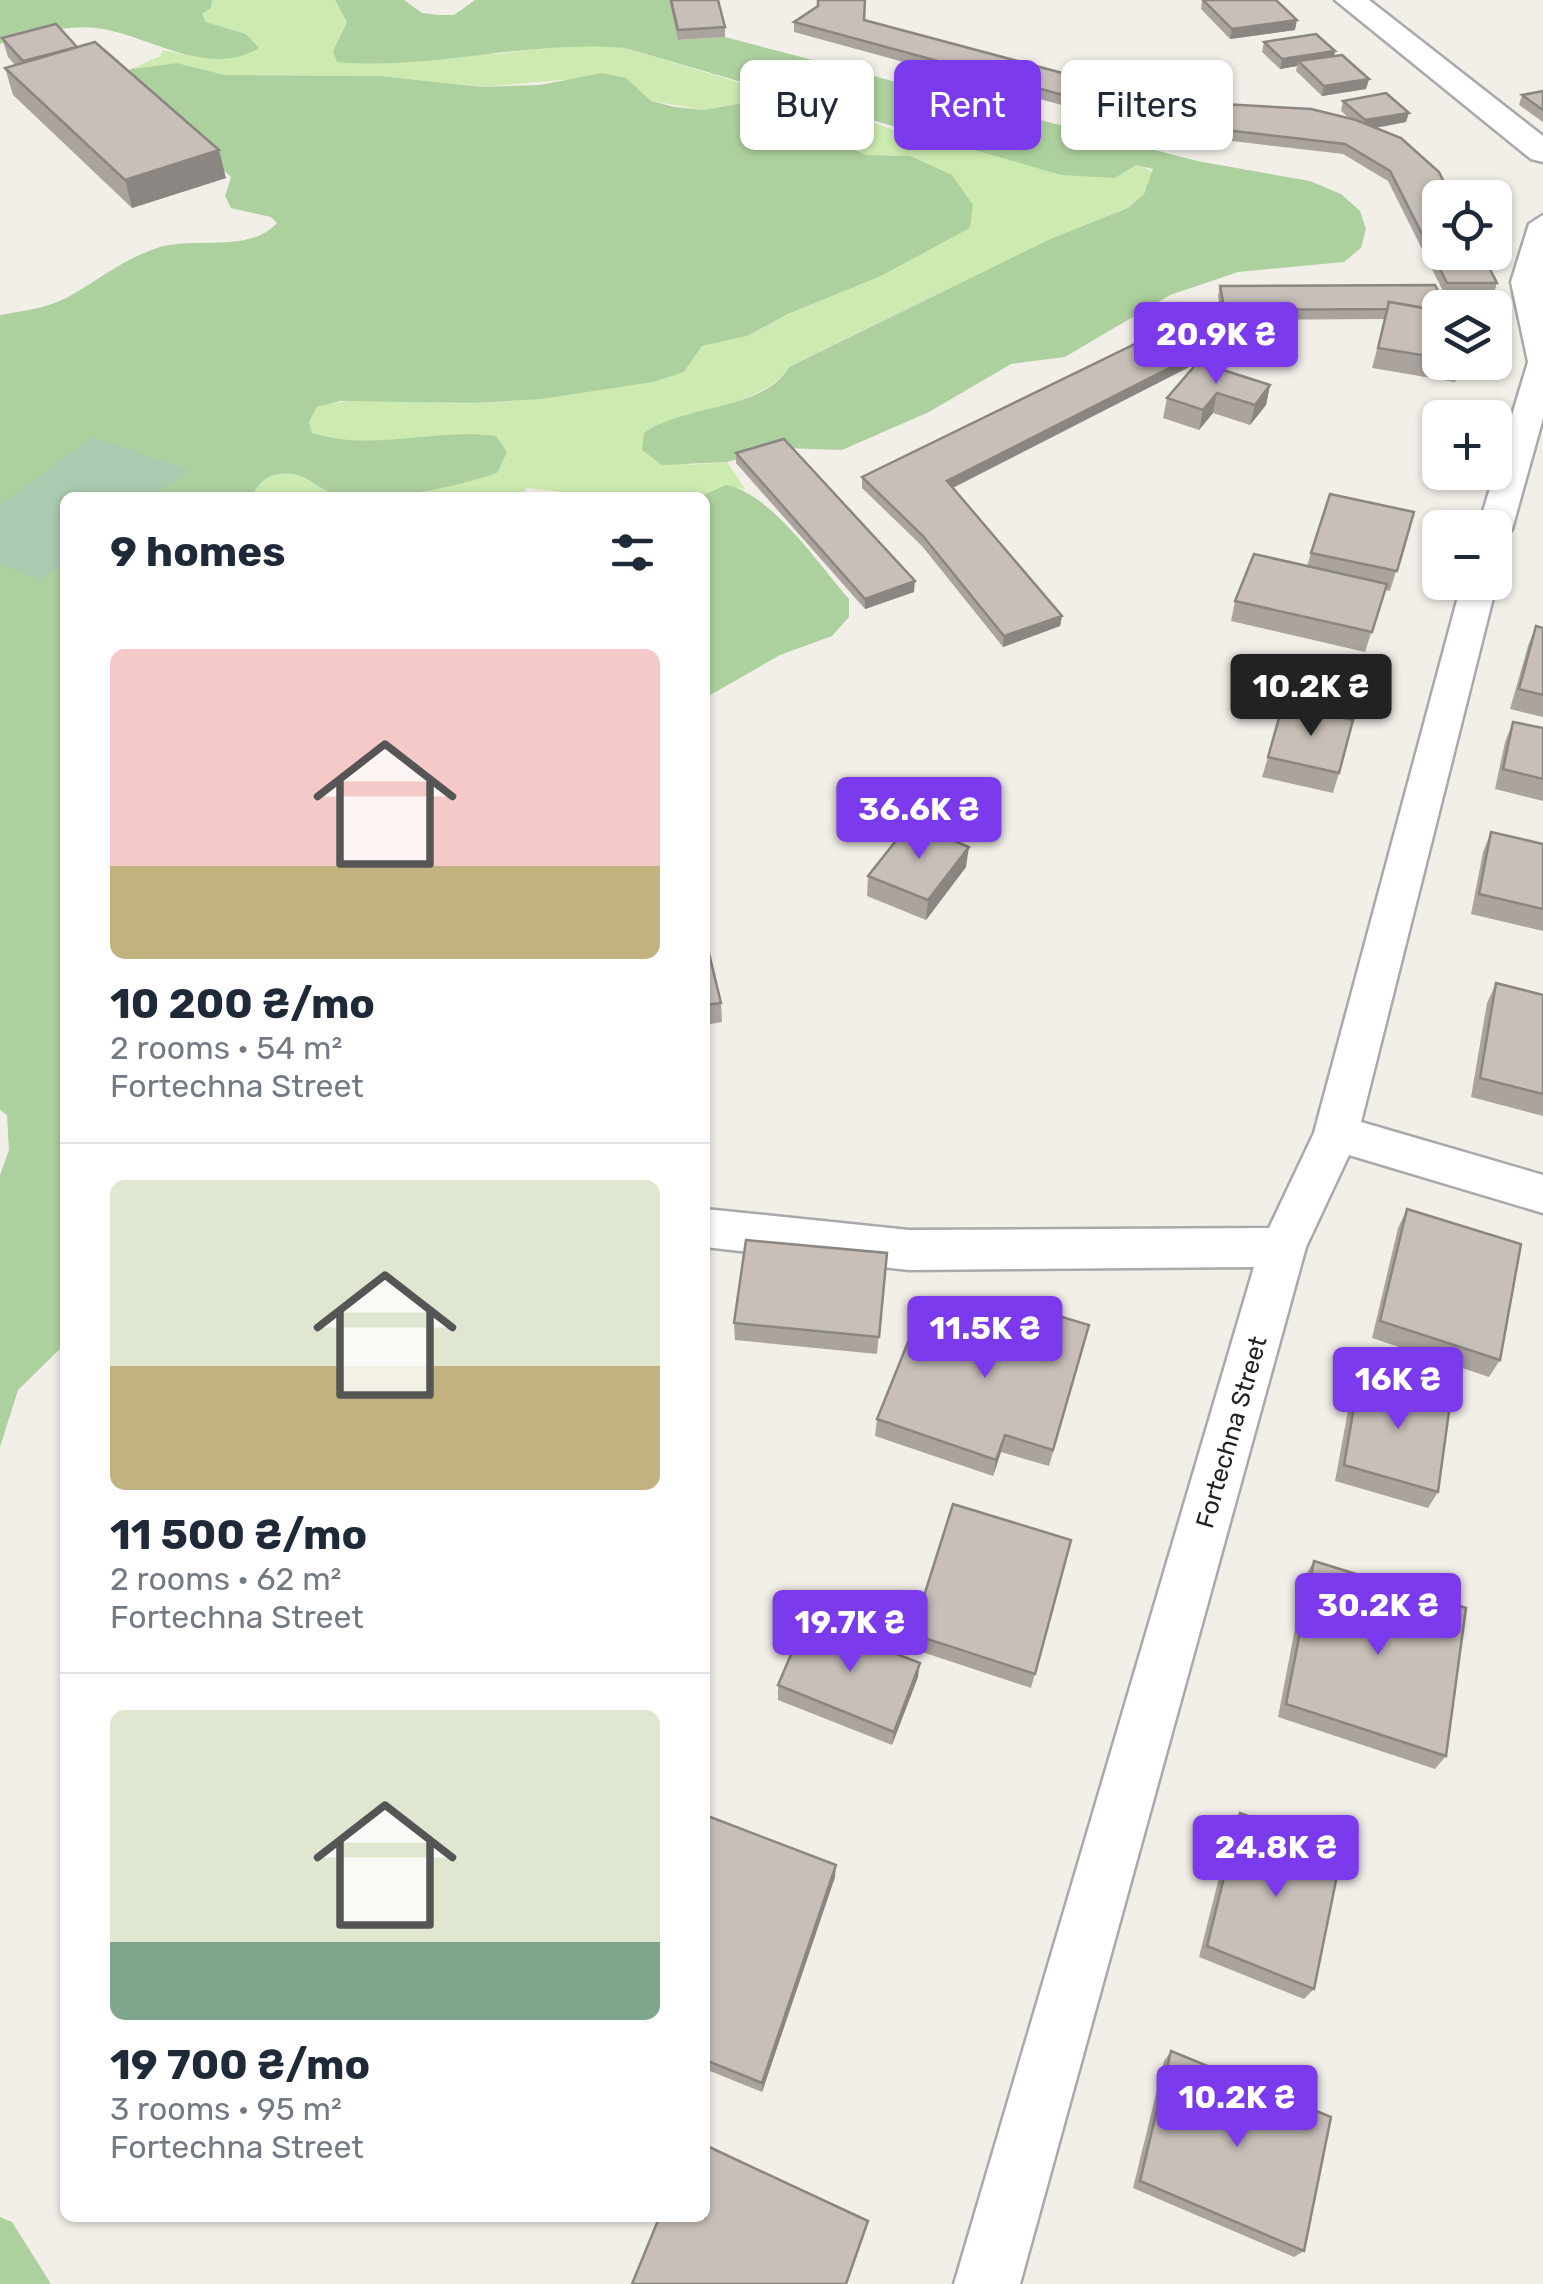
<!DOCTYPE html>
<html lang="en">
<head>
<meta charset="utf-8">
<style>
  body { margin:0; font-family:Rubik,sans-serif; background:#f2f2f3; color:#1f2937; height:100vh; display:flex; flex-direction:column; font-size:38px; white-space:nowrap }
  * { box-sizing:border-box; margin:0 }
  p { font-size:32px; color:#747a83 }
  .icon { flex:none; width:55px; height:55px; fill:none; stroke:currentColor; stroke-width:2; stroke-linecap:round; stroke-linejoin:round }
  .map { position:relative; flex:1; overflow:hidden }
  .panel { position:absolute; left:60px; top:492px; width:650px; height:1730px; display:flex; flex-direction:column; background:#fff; border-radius:15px; box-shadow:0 2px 8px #0004 }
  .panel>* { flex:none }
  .top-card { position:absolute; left:740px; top:60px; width:652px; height:90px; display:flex; gap:20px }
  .tools { position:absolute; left:1422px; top:180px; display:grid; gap:20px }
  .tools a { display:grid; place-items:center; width:90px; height:90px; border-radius:15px; background:#fff; box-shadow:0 2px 8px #0004; font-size:50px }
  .price { position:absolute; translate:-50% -85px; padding:0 22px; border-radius:10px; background:#7c3aed; color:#fff; font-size:32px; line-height:65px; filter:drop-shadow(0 2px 5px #0008) }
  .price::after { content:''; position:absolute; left:50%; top:60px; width:30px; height:22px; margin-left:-15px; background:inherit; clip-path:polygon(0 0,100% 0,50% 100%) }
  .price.active { background:#222; color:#fff }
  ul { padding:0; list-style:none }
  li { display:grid; align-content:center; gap:20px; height:530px; padding:0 50px }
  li+li { border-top:2px solid #e0e1e3 }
  li span { display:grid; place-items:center; height:310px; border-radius:15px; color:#555 }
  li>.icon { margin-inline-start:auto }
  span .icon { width:180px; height:180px; fill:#fffc; stroke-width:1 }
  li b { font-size:42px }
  h2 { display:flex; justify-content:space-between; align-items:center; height:120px; padding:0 50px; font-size:42px }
  .tag { padding:0 35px; border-radius:15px; background:#fff; box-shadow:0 2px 8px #0004; font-size:35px; line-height:90px }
  .tag.active { background:#7c3aed; color:#fff }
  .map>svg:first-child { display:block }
  .grass { fill:#cdebb0 }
  .forest { fill:#add19e }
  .cemetery { fill:#aacbaf }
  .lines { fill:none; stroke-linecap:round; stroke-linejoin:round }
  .minor-casing { stroke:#a9a9a9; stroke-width:5 }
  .tertiary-casing { stroke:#a9a9a9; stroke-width:5 }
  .minor { fill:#fff; fill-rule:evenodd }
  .tertiary { fill:#fff; fill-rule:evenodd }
  .wall { fill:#aba49e }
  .shaded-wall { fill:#8b8681 }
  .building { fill:#c7bfb8; stroke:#8b8681; stroke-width:2.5 }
  .labels { text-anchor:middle; stroke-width:10; stroke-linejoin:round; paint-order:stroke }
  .street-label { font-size:25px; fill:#222; stroke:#fff }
</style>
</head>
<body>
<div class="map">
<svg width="1543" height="2284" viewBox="0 0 1543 2284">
  <rect width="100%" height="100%" fill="#f2efe9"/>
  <path class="grass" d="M 212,0 L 335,0 L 347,22 L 333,51 L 499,54 L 576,43 L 625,48 L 906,133 L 1115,178 L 1136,164 L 1154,172 L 1144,194 L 1128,208 L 1050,239 L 789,367 C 772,395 719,409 688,414 L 688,465 L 727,462 L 745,489 C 723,485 714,495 694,497 C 634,504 585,494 527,488 L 518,498 L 252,497 C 256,486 266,475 279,474 C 309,470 313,489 336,493 C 389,501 447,490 497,473 L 389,442 L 340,442 L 311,433 L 309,422 L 317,407 C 368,393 425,405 478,403 C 548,401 616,386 684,372 L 702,346 L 747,336 L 788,314 L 881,276 L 970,228 L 910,156 L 867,155 L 835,142 L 813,114 L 764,99 L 704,110 L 651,101 L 616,75 L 482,87 L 381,76 L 225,75 L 177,63 L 131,69 L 160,56 L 163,50 L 199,57 L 259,49 L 246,34 L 206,22 L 202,14 L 211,8 Z"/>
  <g class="forest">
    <path d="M 0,0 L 212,0 L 211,8 L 202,14 L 206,22 L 246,34 L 259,48 C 211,77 155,40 108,30 C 73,22 33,33 0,44 Z"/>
    <path d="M 335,0 L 404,0 L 422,13 L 439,15 L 454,15 L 475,0 L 669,0 L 679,40 L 725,37 L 1197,161 L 1310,181 L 1341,194 L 1360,211 L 1366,229 L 1361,248 L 1344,262 L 1238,272 L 1170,295 L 1065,357 L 1011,364 L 929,412 L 842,450 L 784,448 L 727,462 L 662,465 L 642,450 L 644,433 C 683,404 763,412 789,367 L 1050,239 L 1128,208 L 1144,194 L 1153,169 L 1136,165 L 1115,178 L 1061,175 L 625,48 C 529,39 433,71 337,62 L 333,51 L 347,22 Z"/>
    <path d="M 177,63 L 225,75 L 381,76 L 482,87 L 540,85 L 602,73 L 626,78 L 651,101 L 675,107 L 704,110 L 764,99 L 789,103 L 813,114 L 835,142 L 867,155 L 910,156 L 952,175 L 973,205 L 970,228 L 881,276 L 788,314 L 747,336 L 702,346 L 684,372 L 653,382 L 541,399 L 476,403 L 340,401 L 317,407 L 309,422 L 312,433 C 374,452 434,428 496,436 L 507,452 L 497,473 C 447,490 389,501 336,493 C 313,490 309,470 279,474 C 266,475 256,486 252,497 L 65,498 L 65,1344 L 18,1390 L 0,1447 L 0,1175 L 9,1150 L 7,1115 L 0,1110 L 0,315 C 22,311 48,308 68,297 C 98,280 124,259 157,248 C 194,236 249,254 277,223 L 271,217 L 231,208 L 225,196 L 231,177 L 123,77 L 131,69 Z"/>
    <path d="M 726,485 C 771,493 819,565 849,599 L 849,617 L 832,636 L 780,655 L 705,698 L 705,498 L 699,497 Z"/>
    <polygon points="0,2217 12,2222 51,2284 0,2284"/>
  </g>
  <polygon class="cemetery" points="93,437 189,470 153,497 65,498 65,562 40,580 0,564 0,505"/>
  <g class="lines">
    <defs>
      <g id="minor">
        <polygon points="1543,215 1543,418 1512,529 1507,536 1495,539 1495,528 1478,528 1528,362 1511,282 1529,224"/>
        <polygon points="1495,578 1497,582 1361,1122 1543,1175 1543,1213 1349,1155 1306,1247 1020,2284 954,2284 1254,1267 909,1270 705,1247 705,1209 909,1230 1269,1228 1314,1133 1462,582 1495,582"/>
      </g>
      <polygon id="tertiary" points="1335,0 1369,0 1543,136 1543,162 1531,159"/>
    </defs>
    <use href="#minor" class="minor-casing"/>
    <use href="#tertiary" class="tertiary-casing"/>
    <use href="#minor" class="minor"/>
    <use href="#tertiary" class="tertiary"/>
  </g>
  <g class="wall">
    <polygon points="669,0 718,0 725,27 725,37 678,40"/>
    <polygon points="1202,0 1295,30 1230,39 1201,9"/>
    <polygon points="864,20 1167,101 1349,118 1341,111 1343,101 1406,122 1376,128 1497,283 1494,293 1444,293 1388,181 1343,154 1164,133 794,32 794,22"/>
    <polygon points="2,38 78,47 226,178 132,208 13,95 5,68 15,65 8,57"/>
    <polygon points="1264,42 1335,51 1334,56 1369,79 1366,89 1322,96 1296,71 1297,66 1280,69 1262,52"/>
    <polygon points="1543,91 1543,122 1519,105 1522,95"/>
    <polygon points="1220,286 1440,308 1440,362 1462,362 1455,382 1372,368 1385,319 1246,320 1246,338 1198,362 1270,385 1266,405 1250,425 1213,413 1199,430 1163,418 1167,398 1197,363 953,488 1062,616 1060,626 1003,647 922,546 862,488 862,477 1219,303 1218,296"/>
    <polygon points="736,453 914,592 865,609 736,463"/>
    <polygon points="1414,512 1390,591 1385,590 1365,652 1231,621 1235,601 1307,566 1311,553"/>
    <polygon points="1536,626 1543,628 1543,717 1510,709 1528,646"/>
    <polygon points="1513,722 1543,728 1543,801 1495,789 1505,742"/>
    <polygon points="1268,757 1339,773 1333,793 1262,777"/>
    <polygon points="1491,832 1543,844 1543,931 1471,914 1483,852"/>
    <polygon points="966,867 926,920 867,896 868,876"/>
    <polygon points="705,937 721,1003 722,1022 705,1025"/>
    <polygon points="1496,983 1543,995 1543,1116 1471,1097 1487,1003"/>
    <polygon points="1407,1209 1500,1360 1489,1377 1372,1338 1398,1228"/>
    <polygon points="887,1253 877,1354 735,1340 734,1323"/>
    <polygon points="1020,1337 1085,1342 1049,1466 1001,1452 993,1476 875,1436 877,1419"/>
    <polygon points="1360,1372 1438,1492 1428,1508 1335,1481 1352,1389"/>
    <polygon points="1071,1540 1031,1688 910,1648 912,1634"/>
    <polygon points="1314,1561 1446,1756 1435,1769 1278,1717 1305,1576"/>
    <polygon points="918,1677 892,1745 778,1700 778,1685"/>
    <polygon points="1240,1813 1314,1989 1304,1999 1199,1957 1232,1826"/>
    <polygon points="705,1815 835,1877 762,2092 705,2069"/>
    <polygon points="1171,2051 1304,2251 1294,2257 1133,2188 1164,2061"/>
  </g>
  <g class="shaded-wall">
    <polygon points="1297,20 1295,30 1230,39 1232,29"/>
    <polygon points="1335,51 1333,61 1298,61 1297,66 1280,69 1282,59"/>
    <polygon points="1369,79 1366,89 1322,96 1324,86"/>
    <polygon points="1409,113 1406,122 1363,130 1365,120"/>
    <polygon points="219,150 226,178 132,208 125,180"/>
    <polygon points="1248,328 1246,338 946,491 947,481"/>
    <polygon points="1270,385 1266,405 1250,425 1255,405"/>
    <polygon points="1217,393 1213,413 1199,430 1203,410"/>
    <polygon points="915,581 914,592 865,609 865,599"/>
    <polygon points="1062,616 1060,626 1003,647 1004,636"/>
    <polygon points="969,847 966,867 926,920 928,900"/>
    <polygon points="707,1231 708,1249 705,1265 705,1242"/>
    <polygon points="1005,1435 1001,1452 993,1476 996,1460"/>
    <polygon points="920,1663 918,1677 892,1745 894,1732"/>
    <polygon points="836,1865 835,1877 762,2092 762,2083"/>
  </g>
  <g class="building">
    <polygon points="671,0 718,0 725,27 678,30"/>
    <polygon points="818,0 865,0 864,20 1167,101 1311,109 1356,120 1401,138 1439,172 1452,198 1440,198 1440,252 1481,252 1497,283 1447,283 1390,171 1345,144 1166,123 794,22 818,6"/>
    <polygon points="1203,0 1276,0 1297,20 1232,29"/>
    <polygon points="56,24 77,47 23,61 2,38"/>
    <polygon points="1316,34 1335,51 1282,59 1264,42"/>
    <polygon points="95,42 219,150 125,180 5,68"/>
    <polygon points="1342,55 1369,79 1324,86 1298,61"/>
    <polygon points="1543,91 1543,110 1522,95"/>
    <polygon points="1386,93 1409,113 1365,120 1343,101"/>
    <polygon points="1435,285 1447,308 1430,309 1389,302 1388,309 1243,310 1248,328 947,481 1062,616 1004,636 923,536 862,477 1223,301 1220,286"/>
    <polygon points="1389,302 1440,311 1440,358 1378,348"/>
    <polygon points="1198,362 1270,385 1255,405 1217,393 1203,410 1167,398"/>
    <polygon points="784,439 915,581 865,599 736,453"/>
    <polygon points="1330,494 1414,512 1397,571 1311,553"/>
    <polygon points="1254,554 1387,584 1372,632 1235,601"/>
    <polygon points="1536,626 1543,628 1543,695 1519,689"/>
    <polygon points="1283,704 1353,720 1339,773 1268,757"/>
    <polygon points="1513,722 1543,728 1543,779 1503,769"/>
    <polygon points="910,823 969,847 928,900 868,876"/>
    <polygon points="1491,832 1543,844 1543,909 1479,894"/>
    <polygon points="705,937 721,1003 705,1005"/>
    <polygon points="1496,983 1543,995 1543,1094 1480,1078"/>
    <polygon points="1407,1209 1521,1244 1500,1360 1380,1321"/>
    <polygon points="746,1240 887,1253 879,1337 734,1323"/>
    <polygon points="923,1305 1020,1337 1029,1307 1089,1325 1053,1450 1005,1435 996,1460 877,1419"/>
    <polygon points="1360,1372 1451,1397 1438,1492 1344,1465"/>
    <polygon points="953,1504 1071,1540 1035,1674 912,1634"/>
    <polygon points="1314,1561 1466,1608 1446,1756 1286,1704"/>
    <polygon points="806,1619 920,1663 894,1732 778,1685"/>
    <polygon points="1240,1813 1342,1851 1314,1989 1207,1946"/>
    <polygon points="705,1815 836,1865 762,2083 705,2060"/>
    <polygon points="1171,2051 1331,2117 1304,2251 1140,2181"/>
    <polygon points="705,2145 868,2221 846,2284 632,2284 659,2218 705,2218"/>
  </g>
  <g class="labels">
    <g class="street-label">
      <text transform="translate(1231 1432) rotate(-74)" y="9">Fortechna Street</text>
    </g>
  </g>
</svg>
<div class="tools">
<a><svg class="icon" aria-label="locate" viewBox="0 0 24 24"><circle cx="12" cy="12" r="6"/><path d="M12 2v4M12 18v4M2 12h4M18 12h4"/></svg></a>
<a><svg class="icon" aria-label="layers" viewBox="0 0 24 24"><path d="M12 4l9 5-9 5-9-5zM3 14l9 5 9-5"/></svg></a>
<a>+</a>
<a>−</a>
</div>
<b class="price" style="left:1216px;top:387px">20.9K ₴</b>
<b class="price active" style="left:1311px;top:739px">10.2K ₴</b>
<b class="price" style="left:919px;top:862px">36.6K ₴</b>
<b class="price" style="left:985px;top:1381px">11.5K ₴</b>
<b class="price" style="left:1398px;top:1432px">16K ₴</b>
<b class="price" style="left:1378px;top:1658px">30.2K ₴</b>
<b class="price" style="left:850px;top:1675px">19.7K ₴</b>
<b class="price" style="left:1276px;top:1900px">24.8K ₴</b>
<b class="price" style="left:1237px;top:2150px">10.2K ₴</b>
<div class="top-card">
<a class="tag">Buy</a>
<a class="tag active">Rent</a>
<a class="tag">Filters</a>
</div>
<section class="panel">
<h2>9 homes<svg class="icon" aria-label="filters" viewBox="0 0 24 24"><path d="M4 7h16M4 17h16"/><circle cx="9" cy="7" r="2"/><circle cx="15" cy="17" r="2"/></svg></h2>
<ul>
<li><span style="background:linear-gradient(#f6c9c9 70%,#c2b280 0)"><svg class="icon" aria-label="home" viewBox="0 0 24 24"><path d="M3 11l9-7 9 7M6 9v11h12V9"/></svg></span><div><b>10 200 ₴/mo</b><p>2 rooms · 54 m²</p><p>Fortechna Street</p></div></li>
<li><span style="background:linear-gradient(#dfe7d0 60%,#c2b280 0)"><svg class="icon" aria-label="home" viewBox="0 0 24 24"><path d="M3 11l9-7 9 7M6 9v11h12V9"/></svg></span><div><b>11 500 ₴/mo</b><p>2 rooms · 62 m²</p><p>Fortechna Street</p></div></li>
<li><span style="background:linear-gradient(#dfe7d0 75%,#7fa58c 0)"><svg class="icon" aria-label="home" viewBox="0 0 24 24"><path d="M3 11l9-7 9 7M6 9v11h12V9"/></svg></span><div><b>19 700 ₴/mo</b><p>3 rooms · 95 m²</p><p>Fortechna Street</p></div></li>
</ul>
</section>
</div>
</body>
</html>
